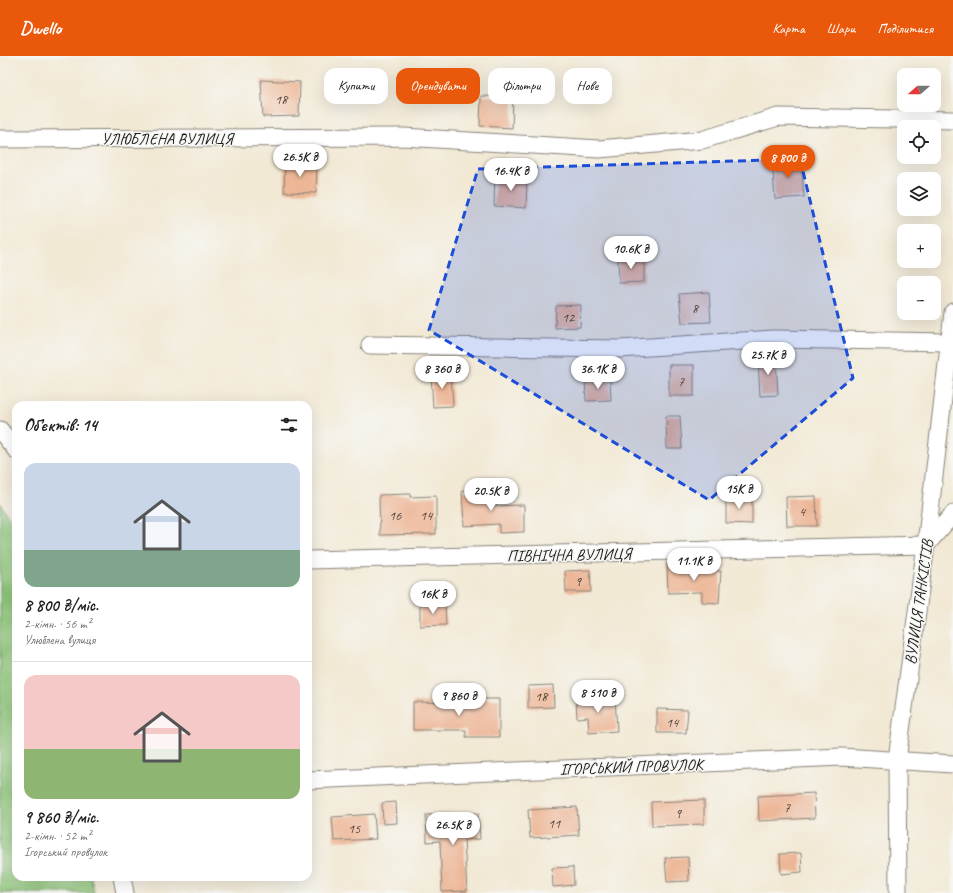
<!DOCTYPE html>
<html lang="uk">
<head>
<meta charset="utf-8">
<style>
  body { margin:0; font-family:Caveat,sans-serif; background:#f6f6f6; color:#222; height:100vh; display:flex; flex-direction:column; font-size:15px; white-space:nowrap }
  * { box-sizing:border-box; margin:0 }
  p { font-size:13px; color:#767676 }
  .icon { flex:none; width:22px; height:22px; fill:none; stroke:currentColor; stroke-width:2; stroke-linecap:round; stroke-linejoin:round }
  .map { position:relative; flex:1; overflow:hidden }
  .side { position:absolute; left:12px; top:345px; width:300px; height:480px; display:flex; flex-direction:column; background:#fff; border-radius:12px; box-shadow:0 4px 16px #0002 }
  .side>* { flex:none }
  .banner { position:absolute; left:324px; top:12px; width:380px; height:36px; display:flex; gap:8px }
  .needle { width:26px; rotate:249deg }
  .controls { position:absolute; left:897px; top:12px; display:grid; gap:8px }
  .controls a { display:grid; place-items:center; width:44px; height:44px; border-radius:8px; background:#fff; box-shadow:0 4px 16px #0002; font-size:20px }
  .price { position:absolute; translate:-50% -34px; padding:0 9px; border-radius:14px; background:#fff; color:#222; font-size:13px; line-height:26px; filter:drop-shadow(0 1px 2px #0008) }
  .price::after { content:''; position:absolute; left:50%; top:24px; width:12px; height:9px; margin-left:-6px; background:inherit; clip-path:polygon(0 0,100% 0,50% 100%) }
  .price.current { background:#ea580c; color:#fff }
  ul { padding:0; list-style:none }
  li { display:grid; align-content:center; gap:8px; height:212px; padding:0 12px }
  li+li { border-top:1px solid #e0e0e0 }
  li span { display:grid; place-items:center; height:124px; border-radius:12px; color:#555 }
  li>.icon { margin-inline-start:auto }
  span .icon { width:72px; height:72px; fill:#fffc; stroke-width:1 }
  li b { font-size:17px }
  h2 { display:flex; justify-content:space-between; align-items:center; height:48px; padding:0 12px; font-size:17px }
  .tag { padding:0 14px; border-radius:12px; background:#fff; box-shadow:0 4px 16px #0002; font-size:14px; line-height:36px }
  .tag.current { background:#ea580c; color:#fff }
  header { display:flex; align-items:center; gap:24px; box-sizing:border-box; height:56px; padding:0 20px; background:#ea580c; color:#fff }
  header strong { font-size:19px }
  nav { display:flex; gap:22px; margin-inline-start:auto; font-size:14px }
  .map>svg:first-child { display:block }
  .green { fill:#8bc477; stroke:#54704a }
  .building { fill:#edb696 }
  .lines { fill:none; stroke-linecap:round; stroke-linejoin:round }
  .minor-casing { stroke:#878278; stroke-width:19 }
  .minor { stroke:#fff; stroke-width:17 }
  .marked { fill:#1d4ed8; fill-opacity:0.2; stroke:#1d4ed8; stroke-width:3; stroke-dasharray:8 5; stroke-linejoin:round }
  .labels { text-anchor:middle; stroke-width:3; stroke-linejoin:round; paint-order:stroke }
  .number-label { font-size:14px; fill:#50423a }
  .street-label { font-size:16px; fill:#1c1c1c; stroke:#f6f6f2 }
</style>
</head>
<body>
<header>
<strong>Dwello</strong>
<nav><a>Карта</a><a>Шари</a><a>Поділитися</a></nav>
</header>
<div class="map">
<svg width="953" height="837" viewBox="0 0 953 837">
  <rect width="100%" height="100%" fill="#f6f6f2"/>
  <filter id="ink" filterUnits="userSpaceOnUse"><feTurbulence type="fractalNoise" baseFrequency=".025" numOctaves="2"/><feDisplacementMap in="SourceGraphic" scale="8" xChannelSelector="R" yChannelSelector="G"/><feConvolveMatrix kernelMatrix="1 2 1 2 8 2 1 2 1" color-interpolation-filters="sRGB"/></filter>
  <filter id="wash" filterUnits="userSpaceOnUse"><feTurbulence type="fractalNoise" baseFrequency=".012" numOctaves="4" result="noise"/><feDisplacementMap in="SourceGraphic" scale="16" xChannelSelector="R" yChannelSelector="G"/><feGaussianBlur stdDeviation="0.9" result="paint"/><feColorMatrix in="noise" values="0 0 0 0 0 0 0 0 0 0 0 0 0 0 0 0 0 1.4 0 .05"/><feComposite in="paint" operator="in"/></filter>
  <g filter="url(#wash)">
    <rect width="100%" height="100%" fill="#f2e9d5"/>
    <polygon class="green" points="0,447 16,473 16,821 91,821 94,837 0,837"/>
    <g id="blocks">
      <g class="building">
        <polygon points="261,24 300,26 299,60 263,61"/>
        <polygon points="481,40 513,41 512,72 480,70"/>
        <polygon points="801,103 804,141 775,143 772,104"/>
        <polygon points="285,106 317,107 316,137 284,136"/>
        <polygon points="495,120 527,121 526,152 494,150"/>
        <polygon points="618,202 644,203 644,226 619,227"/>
        <polygon points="709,236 711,266 682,267 679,238"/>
        <polygon points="581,249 580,271 555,272 556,250"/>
        <polygon points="776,301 778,339 760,340 758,302"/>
        <rect x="669" y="309" width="25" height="31"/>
        <polygon points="451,318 453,350 433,351 431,319"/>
        <polygon points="610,322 611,344 586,345 585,323"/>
        <polygon points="666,360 680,360 682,393 667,393"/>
        <polygon points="490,433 491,450 524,449 524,476 499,477 499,468 464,470 462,435"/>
        <polygon points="410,438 410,441 436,440 436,478 380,479 379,439"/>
        <polygon points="726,440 752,440 752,468 726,467"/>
        <polygon points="816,440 817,470 787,470 786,441"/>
        <polygon points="685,506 685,514 721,515 719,547 702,546 702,536 668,537 667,507"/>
        <polygon points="590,514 591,536 566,536 565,515"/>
        <polygon points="445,547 446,569 420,570 420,548"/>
        <polygon points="553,629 554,651 528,652 528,630"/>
        <polygon points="615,641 617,675 589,677 588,661 577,662 576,643"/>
        <polygon points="466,643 499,643 499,681 466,681 466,674 413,674 413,646 466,647"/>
        <polygon points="657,653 688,654 686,677 657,677"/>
        <polygon points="814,737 815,762 759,765 758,740"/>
        <polygon points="704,744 704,768 652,770 651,746"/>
        <polygon points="396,746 397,767 383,768 382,747"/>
        <polygon points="577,751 579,779 530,782 528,754"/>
        <polygon points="478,757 480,783 464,784 467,835 442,836 440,785 427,786 426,759"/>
        <polygon points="374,758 376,783 334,785 332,761"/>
        <polygon points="801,797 802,816 781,818 780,798"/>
        <polygon points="688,801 689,825 667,826 665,802"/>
        <polygon points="573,811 574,829 553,831 552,812"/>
      </g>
    </g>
  </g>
  <g filter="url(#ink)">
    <use href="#blocks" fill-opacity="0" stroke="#878278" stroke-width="1"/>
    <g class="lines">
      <defs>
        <g id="minor">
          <polyline points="0,83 403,81 599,93 702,84 778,61 953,64"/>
          <polyline points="370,289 619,293 773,283 949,286"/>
          <polyline points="0,374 16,394"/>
          <polyline points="926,489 953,458"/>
          <polyline points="308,504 926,489"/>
          <polyline points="308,724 842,701 953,708"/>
          <polyline points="122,821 125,837"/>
          <polyline points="898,837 897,704 926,489 953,256"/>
        </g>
      </defs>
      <use href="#minor" class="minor-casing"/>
      <use href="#minor" class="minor"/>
    </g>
  </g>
  <path class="marked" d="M 800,103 L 853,322 L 709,444 L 429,274 L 478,113 Z"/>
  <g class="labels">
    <g class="number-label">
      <text x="281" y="48">18</text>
      <text x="695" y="257">8</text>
      <text x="568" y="266">12</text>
      <text x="681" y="330">7</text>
      <text x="802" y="460">4</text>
      <text x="395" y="464">16</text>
      <text x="426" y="464">14</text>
      <text x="578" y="530">9</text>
      <text x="541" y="645">18</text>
      <text x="672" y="671">14</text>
      <text x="787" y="756">7</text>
      <text x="678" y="762">9</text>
      <text x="554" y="772">11</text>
      <text x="354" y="777">15</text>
    </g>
    <g class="street-label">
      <text x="167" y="88">УЛЮБЛЕНА ВУЛИЦЯ</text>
      <text transform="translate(569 498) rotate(-1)" y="6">ПІВНІЧНА ВУЛИЦЯ</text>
      <text transform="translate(918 546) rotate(-82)" y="6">ВУЛИЦЯ ТАНКІСТІВ</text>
      <text transform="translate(631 710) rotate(-2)" y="6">ІГОРСЬКИЙ ПРОВУЛОК</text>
    </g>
  </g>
</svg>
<div class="controls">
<a><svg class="needle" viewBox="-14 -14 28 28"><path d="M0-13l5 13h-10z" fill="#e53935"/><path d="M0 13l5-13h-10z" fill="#767676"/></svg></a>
<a><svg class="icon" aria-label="locate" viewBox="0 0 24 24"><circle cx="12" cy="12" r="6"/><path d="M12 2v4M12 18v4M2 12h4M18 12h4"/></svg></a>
<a><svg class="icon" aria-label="layers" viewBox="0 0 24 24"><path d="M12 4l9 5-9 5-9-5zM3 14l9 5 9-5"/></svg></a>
<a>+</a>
<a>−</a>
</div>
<b class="price" style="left:300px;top:122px">26.5K ₴</b>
<b class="price current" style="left:788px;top:123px">8 800 ₴</b>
<b class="price" style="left:511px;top:136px">16.4K ₴</b>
<b class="price" style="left:631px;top:214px">10.6K ₴</b>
<b class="price" style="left:768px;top:320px">25.7K ₴</b>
<b class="price" style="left:442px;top:334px">8 360 ₴</b>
<b class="price" style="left:598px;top:334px">36.1K ₴</b>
<b class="price" style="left:739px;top:454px">15K ₴</b>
<b class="price" style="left:491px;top:456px">20.5K ₴</b>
<b class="price" style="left:694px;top:526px">11.1K ₴</b>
<b class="price" style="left:433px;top:559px">16K ₴</b>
<b class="price" style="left:598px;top:658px">8 510 ₴</b>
<b class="price" style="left:459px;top:661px">9 860 ₴</b>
<b class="price" style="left:453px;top:790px">26.5K ₴</b>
<div class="banner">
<a class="tag">Купити</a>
<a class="tag current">Орендувати</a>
<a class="tag">Фільтри</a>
<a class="tag">Нове</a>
</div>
<section class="side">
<h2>Об’єктів: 14<svg class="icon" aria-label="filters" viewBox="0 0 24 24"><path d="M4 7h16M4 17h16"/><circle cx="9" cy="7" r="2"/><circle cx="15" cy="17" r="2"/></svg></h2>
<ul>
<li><span style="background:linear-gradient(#c9d6e8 70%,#7fa58c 0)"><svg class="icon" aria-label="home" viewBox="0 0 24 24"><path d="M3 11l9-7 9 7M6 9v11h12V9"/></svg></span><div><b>8 800 ₴/міс.</b><p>2-кімн. · 56 m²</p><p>Улюблена вулиця</p></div></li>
<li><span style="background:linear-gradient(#f6c9c9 60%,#8fb573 0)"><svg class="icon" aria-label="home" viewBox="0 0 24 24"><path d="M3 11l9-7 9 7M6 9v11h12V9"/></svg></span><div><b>9 860 ₴/міс.</b><p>2-кімн. · 52 m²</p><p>Ігорський провулок</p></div></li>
</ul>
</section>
</div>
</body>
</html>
